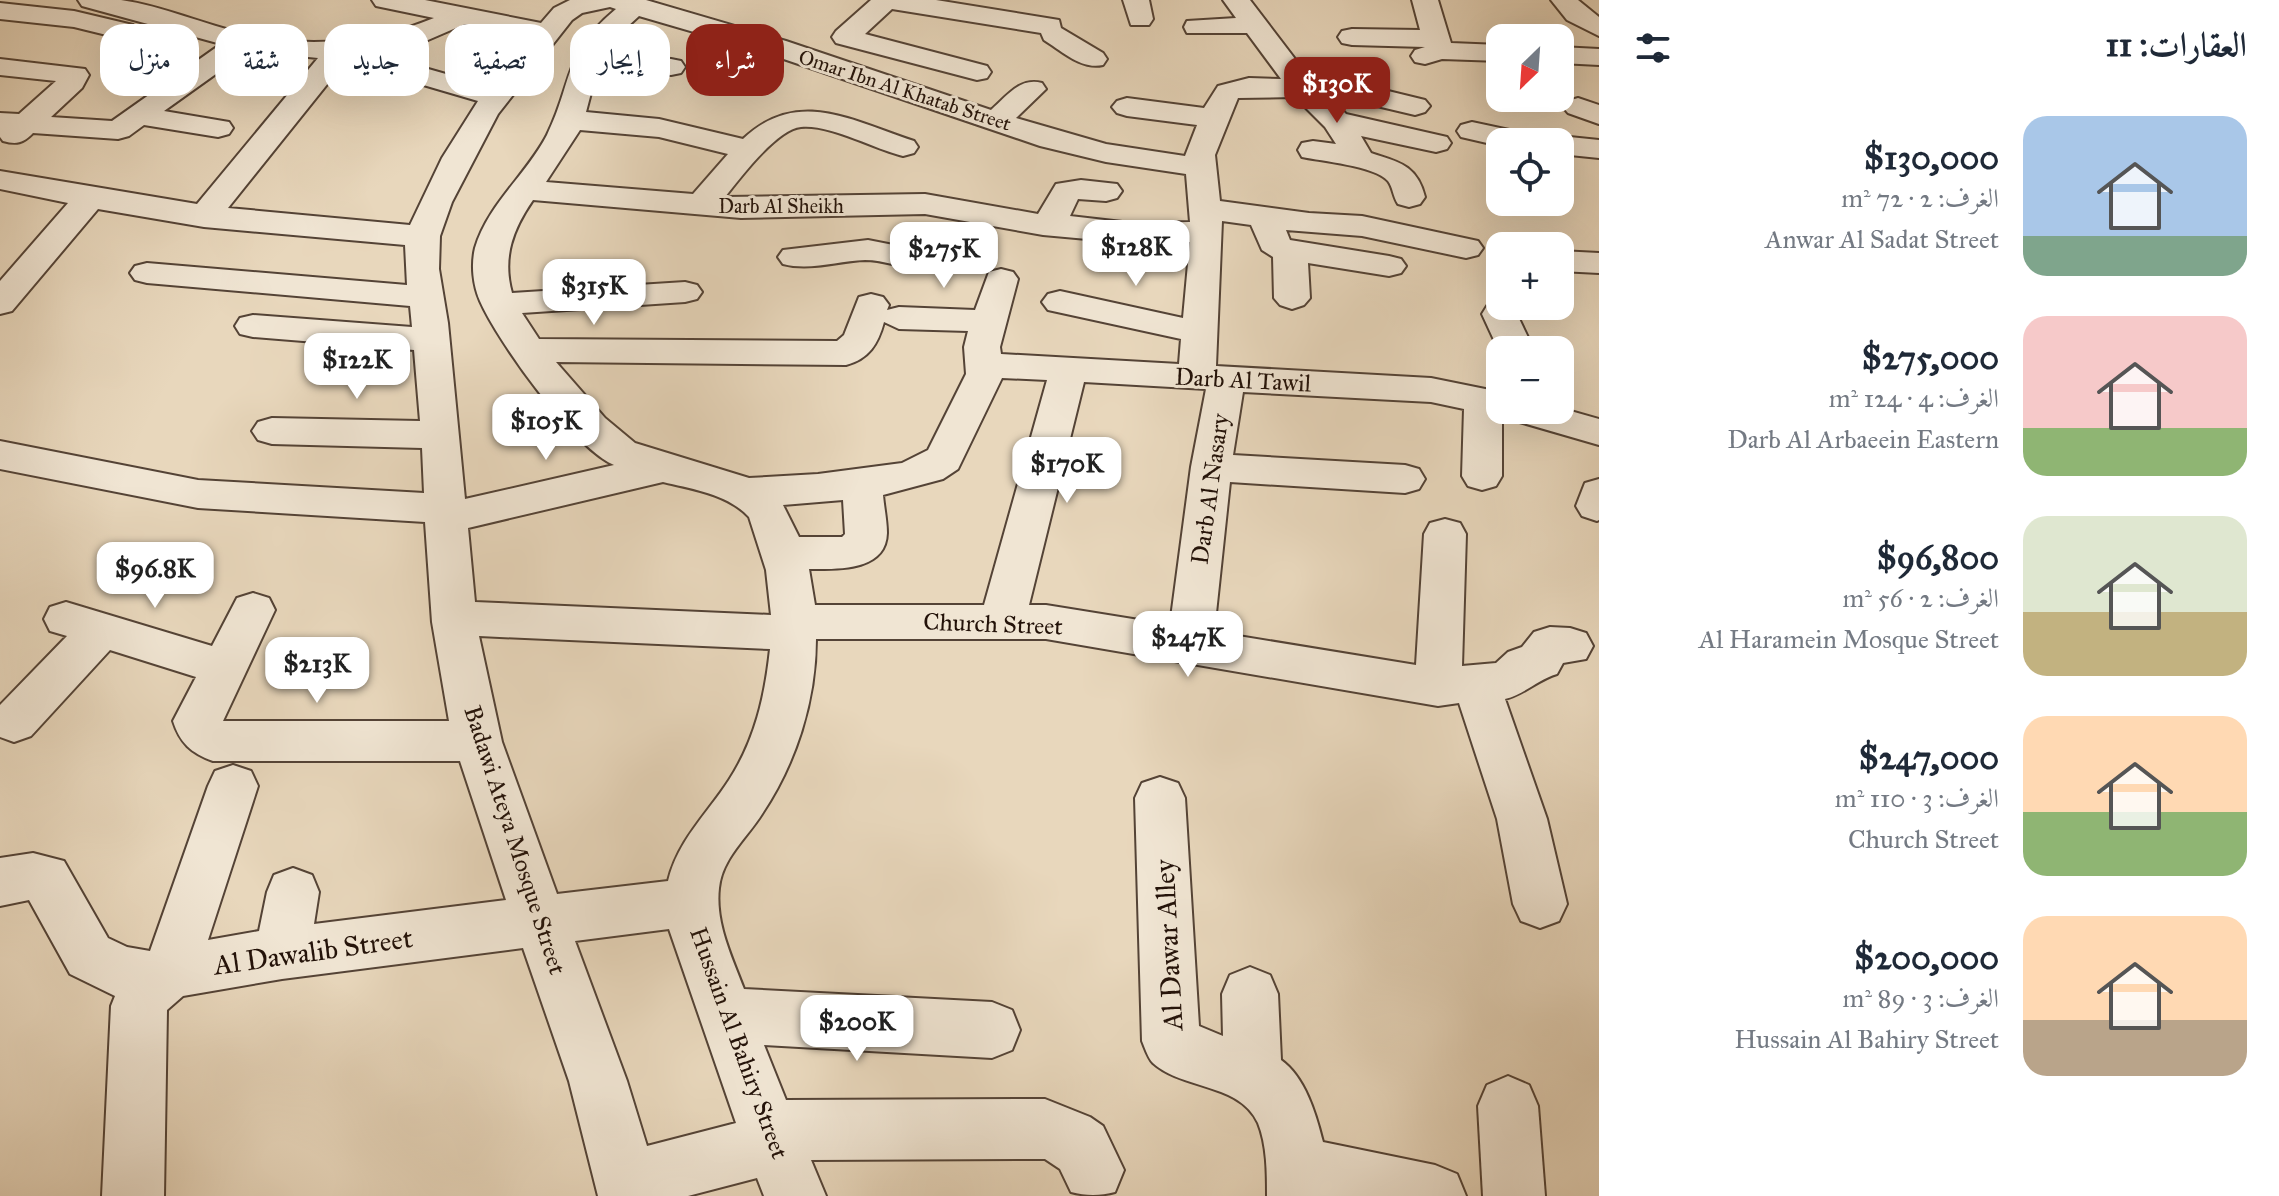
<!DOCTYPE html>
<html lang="ar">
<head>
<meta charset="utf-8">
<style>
  body { margin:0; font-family:"IM FELL Great Primer",Amiri,serif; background:#f6f6f7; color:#1f2937; direction:rtl; height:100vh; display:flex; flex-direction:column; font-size:30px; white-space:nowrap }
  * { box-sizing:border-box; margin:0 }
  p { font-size:26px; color:#747a83 }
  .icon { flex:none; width:44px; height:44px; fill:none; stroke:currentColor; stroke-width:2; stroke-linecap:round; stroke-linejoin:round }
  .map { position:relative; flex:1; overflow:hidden; direction:ltr }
  .sheet { display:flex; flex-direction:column; background:#fff; width:680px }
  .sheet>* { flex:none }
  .hud { position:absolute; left:24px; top:24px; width:760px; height:72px; direction:rtl; display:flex; gap:16px }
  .needle { width:52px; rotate:205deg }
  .fabs { position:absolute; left:1486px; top:24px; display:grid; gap:16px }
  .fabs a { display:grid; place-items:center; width:88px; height:88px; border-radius:16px; background:#fff; box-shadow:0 8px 32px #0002; font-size:40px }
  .price { position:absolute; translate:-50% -68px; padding:0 18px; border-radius:16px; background:#fff; color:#222; font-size:26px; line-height:52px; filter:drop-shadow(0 2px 4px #0008) }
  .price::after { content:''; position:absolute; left:50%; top:48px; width:24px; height:18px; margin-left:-12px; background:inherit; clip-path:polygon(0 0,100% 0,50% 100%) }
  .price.selected { background:#8f2418; color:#fff }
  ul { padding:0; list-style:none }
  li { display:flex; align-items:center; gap:24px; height:200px; padding:0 32px }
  li span { display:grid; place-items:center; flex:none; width:224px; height:160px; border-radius:24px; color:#555 }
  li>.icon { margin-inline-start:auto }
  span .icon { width:96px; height:96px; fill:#fffc; stroke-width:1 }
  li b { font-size:34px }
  h2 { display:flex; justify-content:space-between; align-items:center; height:96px; padding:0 32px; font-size:34px }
  .pill { padding:0 28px; border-radius:24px; background:#fff; box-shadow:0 8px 32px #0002; font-size:28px; line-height:72px }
  .pill.selected { background:#8f2418; color:#fff }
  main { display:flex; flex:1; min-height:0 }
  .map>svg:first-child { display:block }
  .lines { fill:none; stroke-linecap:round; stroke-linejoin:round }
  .minor-casing { stroke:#544336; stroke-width:4 }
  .minor { fill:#f0e5d3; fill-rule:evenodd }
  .labels { text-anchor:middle; stroke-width:6; stroke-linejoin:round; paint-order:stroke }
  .far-street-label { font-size:20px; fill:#231209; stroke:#f0e5d3 }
  .street-label { font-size:24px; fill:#231209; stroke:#f0e5d3 }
  .near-street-label { font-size:28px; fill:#231209; stroke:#f0e5d3 }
</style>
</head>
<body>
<main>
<section class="sheet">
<h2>العقارات: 11<svg class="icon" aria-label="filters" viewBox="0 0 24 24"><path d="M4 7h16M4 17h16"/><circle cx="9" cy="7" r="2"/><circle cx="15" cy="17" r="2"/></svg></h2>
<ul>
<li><span style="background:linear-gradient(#a9c7e8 75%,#7fa58c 0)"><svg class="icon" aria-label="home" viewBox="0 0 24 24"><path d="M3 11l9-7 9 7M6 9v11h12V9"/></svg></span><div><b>$130,000</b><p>الغرف: 2 · 72 m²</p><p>Anwar Al Sadat Street</p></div></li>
<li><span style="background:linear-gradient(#f6c9c9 70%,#8fb573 0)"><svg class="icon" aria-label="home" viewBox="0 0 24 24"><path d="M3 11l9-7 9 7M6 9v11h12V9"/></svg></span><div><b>$275,000</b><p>الغرف: 4 · 124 m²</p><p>Darb Al Arbaeein Eastern</p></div></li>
<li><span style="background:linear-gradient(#dfe7d0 60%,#c2b280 0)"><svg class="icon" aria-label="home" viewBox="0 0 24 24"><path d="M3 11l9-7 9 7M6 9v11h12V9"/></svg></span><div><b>$96,800</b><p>الغرف: 2 · 56 m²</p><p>Al Haramein Mosque Street</p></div></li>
<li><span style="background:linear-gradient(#ffd9b3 60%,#8fb573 0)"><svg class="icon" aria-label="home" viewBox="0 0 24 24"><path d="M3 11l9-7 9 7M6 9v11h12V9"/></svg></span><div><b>$247,000</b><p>الغرف: 3 · 110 m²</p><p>Church Street</p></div></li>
<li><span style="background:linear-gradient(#ffd9b3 65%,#b9a48a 0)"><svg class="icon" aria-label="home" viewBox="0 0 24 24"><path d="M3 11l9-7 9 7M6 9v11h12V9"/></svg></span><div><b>$200,000</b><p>الغرف: 3 · 89 m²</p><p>Hussain Al Bahiry Street</p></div></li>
</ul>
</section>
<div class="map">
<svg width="1599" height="1196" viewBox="0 0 1599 1196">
  <rect width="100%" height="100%" fill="#e8d7bc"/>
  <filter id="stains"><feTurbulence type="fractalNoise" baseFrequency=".0025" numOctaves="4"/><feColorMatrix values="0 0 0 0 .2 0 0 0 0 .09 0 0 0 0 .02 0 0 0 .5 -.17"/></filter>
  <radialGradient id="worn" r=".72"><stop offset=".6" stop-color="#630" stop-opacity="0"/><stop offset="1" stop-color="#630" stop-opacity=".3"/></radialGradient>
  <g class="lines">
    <defs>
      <g id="minor">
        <path d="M 78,0 C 92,0 107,0 121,0 C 163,6 205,25 246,34 C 309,49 375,42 434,18 L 376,6 L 372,0 L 425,0 L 541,23 L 554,8 L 570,0 L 646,0 L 786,41 L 991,110 C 1007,96 1020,77 1042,83 L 1046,89 L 1016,118 L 1106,144 L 1185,156 L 1197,125 L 1127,116 L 1117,113 L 1112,107 L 1117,101 L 1127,98 L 1204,108 L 1218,86 L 1249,78 L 1281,79 L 1247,33 L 1187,33 L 1184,27 L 1187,21 L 1236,18 L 1223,0 L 1250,0 L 1311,80 L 1343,80 L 1425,100 L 1430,106 L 1425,112 L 1415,115 L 1343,98 L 1329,97 L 1346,114 L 1447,137 L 1451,143 L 1447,149 L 1436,152 L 1361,136 L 1371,153 C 1399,162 1417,165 1425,197 L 1420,204 L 1409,207 L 1398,204 C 1393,197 1393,187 1388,181 C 1375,166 1321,161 1302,157 L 1298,150 L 1302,143 L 1313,141 L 1336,144 L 1325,127 L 1295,97 L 1238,98 L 1215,155 L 1220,201 L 1309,213 L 1362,216 L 1478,241 L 1483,248 L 1478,255 L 1466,258 L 1362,236 L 1286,230 L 1290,240 L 1389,256 L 1401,259 L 1406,266 L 1401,273 L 1389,276 L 1308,263 L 1310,298 L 1304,305 L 1292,309 L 1280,305 L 1274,298 L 1273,257 L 1262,250 L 1251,225 L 1222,221 L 1216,366 L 1431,378 L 1500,392 L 1500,410 L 1560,408 L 1599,419 L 1599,445 L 1502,417 L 1502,476 L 1496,486 L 1482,490 L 1468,486 L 1462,476 L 1464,409 L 1431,402 L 1243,392 L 1233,455 L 1405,465 L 1419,469 L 1425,479 L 1419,489 L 1405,493 L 1230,482 L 1214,632 L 1416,665 L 1424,534 L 1430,523 L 1445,519 L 1460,523 L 1466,534 L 1462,666 L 1496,663 L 1508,652 L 1522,647 L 1534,632 L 1550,627 L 1570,628 L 1586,633 L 1593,646 L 1586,659 L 1563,663 L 1557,674 C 1537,680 1525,694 1505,699 L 1547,819 L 1567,904 L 1559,921 L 1540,928 L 1521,921 L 1513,904 L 1497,819 L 1459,703 L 1438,706 L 1046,639 L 816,639 C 816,701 796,763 762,814 C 747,838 722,858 719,888 C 715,923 732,957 744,989 L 992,1002 L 1012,1010 L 1020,1030 L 1012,1050 L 992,1058 L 764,1045 L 786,1100 L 1045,1099 L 1090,1117 L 1103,1126 L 1124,1170 L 1115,1192 C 1100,1196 1086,1196 1071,1192 L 1060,1169 L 1045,1159 L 811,1160 L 826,1196 L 764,1196 L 757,1178 L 688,1196 L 598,1196 L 569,1081 L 523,948 L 282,979 L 183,996 L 167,1010 L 164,1196 L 102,1196 L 111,1006 L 115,996 L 70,974 L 29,900 L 0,906 L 0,858 L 33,853 L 64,861 L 108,938 L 127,947 L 150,951 L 208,786 L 215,771 L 233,765 L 251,771 L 258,786 L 208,940 L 259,931 L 267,892 L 274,875 L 293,868 L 312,875 L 319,892 L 314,924 L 506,900 L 460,761 L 213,761 C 191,753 180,743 173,721 L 196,677 L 110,650 L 31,736 L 14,742 L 0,737 L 0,705 L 67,636 L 50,631 L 44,619 L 50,607 L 66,602 L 212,646 L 237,598 L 253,593 L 269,598 L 275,610 L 223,721 L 449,721 L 432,622 L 425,522 L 198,508 L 0,469 L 0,441 L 198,480 L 424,493 L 422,448 L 272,444 L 258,440 L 252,431 L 258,422 L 272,418 L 420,421 L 414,350 L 253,337 L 240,334 L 235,326 L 240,318 L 253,315 L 412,327 L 410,306 L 147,283 L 135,280 L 130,273 L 135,266 L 147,263 L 407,285 L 405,245 L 204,227 L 98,209 L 12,311 L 0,314 L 0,281 L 68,203 L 0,189 L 0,171 L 197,204 L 318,58 L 248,51 L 164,111 L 229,122 L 233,128 L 229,134 L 218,137 L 144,125 L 129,136 L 118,139 L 33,133 C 23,143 17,145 3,141 L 0,137 L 0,113 L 19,114 L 56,81 L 0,75 L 0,59 L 85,69 L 89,75 L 82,88 L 51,117 L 112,121 L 221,44 L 82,6 ZM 610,7 L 616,9 C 562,54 574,80 547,135 C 527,174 488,204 475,248 C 471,265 473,285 480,301 C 498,342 574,448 614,465 L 465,499 L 448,323 L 439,269 L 440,236 L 452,202 L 498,114 L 572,20 L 582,13 ZM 639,16 L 766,53 L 1040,146 L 1106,162 L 1186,174 L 1190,222 L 1131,223 L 1070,216 L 1078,199 L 1106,201 L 1117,198 L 1122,191 L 1117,184 L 1081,180 L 1056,184 L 1038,214 L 925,194 L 725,197 C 740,178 777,129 801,127 C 830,124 874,149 903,156 L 914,153 L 918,147 L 914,141 C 852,121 798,87 743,139 L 659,119 L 586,112 L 597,70 L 671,75 L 681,73 L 685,67 L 681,61 L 671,59 L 604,54 L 615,38 ZM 465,24 L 528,37 L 488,86 L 372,53 L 428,40 ZM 345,62 L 478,101 L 442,158 L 410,225 L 228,208 ZM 580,130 L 659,137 L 728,154 L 693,194 L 546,182 ZM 533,200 L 741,218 L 925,214 L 1043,235 L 1131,243 L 1190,242 L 1183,318 L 1060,291 L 1048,294 L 1042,302 L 1048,310 L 1181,339 L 1179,364 L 1001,354 L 1000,347 L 1018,279 L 1013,272 L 1001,269 L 989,272 L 975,310 L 899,307 L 887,310 L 889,305 L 883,297 L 871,294 L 859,297 L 844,335 L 837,341 L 539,339 L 522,313 L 685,302 L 697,299 L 702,292 L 697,285 L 685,282 L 512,293 C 502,257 513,229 533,200 ZM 884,322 L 899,329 L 968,331 L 964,347 L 966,374 L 928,450 L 902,463 L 818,474 L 749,478 L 635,443 L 605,418 L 556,362 L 846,365 C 869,359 878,344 884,322 ZM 1002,378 L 1047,380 L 984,605 L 815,605 L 809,569 C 836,569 886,572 887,533 C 887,521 884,507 883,495 L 943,479 L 958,469 ZM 1084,382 L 1206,389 L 1191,467 L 1170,625 L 1046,605 L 1029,605 ZM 663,482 C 692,489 728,494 749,517 L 766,570 L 771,615 L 475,602 L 468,528 ZM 843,500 L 845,534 L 842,537 L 799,537 L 783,505 ZM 479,636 L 770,649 C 765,696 755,740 729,780 C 707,814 678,840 668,881 L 557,894 L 502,742 ZM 669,929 L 736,1123 L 647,1146 L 627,1081 L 575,941 Z"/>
        <path d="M 871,0 L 936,0 L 1059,20 L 1061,28 L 1103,53 L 1107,59 L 1103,65 C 1081,70 1062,51 1044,40 L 1041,33 L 892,9 L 865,34 L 987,66 L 991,72 L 987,78 L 977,80 L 836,43 L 832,37 L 836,31 Z"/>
        <polygon points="1123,0 1149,0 1153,19 1149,25 1131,25"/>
        <polygon points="1412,0 1438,0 1451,43 1500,45 1500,61 1442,59 1425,64 1415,62 1411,56 1415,50 1425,47 1352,45 1342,43 1338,37 1342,31 1352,29 1420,30"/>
        <polygon points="1551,0 1578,0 1599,17 1599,36 1567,20"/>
        <polygon points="0,3 74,11 133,25 137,31 133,37 123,39 74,27 0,19"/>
        <polygon points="1560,47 1599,49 1599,65 1560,63"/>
        <polygon points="1578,98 1599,105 1599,124 1568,113 1563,107 1568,101"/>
        <polygon points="1472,122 1538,136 1542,142 1500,142 1500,146 1461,137 1457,131 1461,125"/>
        <polygon points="1560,136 1599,140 1599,158 1560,154 1560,142 1547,142"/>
        <path d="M 868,240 L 934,253 L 939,260 L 934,267 C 911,273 889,260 865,260 C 838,261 810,271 783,264 L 778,257 L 783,250 Z"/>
        <polygon points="1560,251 1599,253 1599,273 1560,271"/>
        <polygon points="1500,303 1500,306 1513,306 1534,350 1500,350 1500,353 1482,314 1487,306"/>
        <polygon points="1599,479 1599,520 1597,521 1582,516 1576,506 1585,483"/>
        <path d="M 1160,777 L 1178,783 L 1185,798 L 1199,1026 L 1223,1036 L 1222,994 L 1230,975 L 1250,967 L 1270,975 L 1278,994 L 1281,1060 C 1305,1077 1316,1114 1323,1142 L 1435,1165 L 1457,1174 L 1466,1196 L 1267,1196 C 1267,1173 1267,1145 1258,1123 C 1240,1083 1183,1090 1153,1063 C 1148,1058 1145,1048 1142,1041 L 1135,798 L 1142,783 Z"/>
        <polygon points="1508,1076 1529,1085 1538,1106 1545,1196 1483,1196 1478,1106 1487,1085"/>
      </g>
    </defs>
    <use href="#minor" class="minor-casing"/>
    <use href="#minor" class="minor"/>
  </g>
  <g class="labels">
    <g class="far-street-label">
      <text transform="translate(905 90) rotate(18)" y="7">Omar Ibn Al Khatab Street</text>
      <text x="781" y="213">Darb Al Sheikh</text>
    </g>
    <g class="street-label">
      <text transform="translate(1243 380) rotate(3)" y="8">Darb Al Tawil</text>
      <text transform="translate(1210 489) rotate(-82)" y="8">Darb Al Nasary</text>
      <text transform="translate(993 624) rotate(2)" y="8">Church Street</text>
      <text transform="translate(515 840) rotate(72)" y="8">Badawi Ateya Mosque Street</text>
      <text transform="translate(739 1043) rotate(70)" y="8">Hussain Al Bahiry Street</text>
    </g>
    <g class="near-street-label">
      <text transform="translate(1168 945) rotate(-93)" y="10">Al Dawar Alley</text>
      <text transform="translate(313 951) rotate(-8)" y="10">Al Dawalib Street</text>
    </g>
  </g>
  <rect width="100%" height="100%" filter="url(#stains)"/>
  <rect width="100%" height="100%" fill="url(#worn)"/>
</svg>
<div class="fabs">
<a><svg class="needle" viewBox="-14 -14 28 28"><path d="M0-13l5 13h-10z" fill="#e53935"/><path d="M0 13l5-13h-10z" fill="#747a83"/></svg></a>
<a><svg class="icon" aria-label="locate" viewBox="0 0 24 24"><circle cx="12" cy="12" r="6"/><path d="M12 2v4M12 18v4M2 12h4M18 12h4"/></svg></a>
<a>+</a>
<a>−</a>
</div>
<b class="price selected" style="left:1337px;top:125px">$130K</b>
<b class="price" style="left:1136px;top:288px">$128K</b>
<b class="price" style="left:944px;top:290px">$275K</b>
<b class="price" style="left:594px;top:327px">$315K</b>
<b class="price" style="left:357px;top:401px">$122K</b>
<b class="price" style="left:546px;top:462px">$105K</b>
<b class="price" style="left:1067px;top:505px">$170K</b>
<b class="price" style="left:155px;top:610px">$96.8K</b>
<b class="price" style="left:1188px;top:679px">$247K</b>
<b class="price" style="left:317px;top:705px">$213K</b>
<b class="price" style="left:857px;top:1063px">$200K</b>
<div class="hud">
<a class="pill selected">شراء</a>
<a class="pill">إيجار</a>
<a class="pill">تصفية</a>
<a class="pill">جديد</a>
<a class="pill">شقة</a>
<a class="pill">منزل</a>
</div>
</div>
</main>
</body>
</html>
